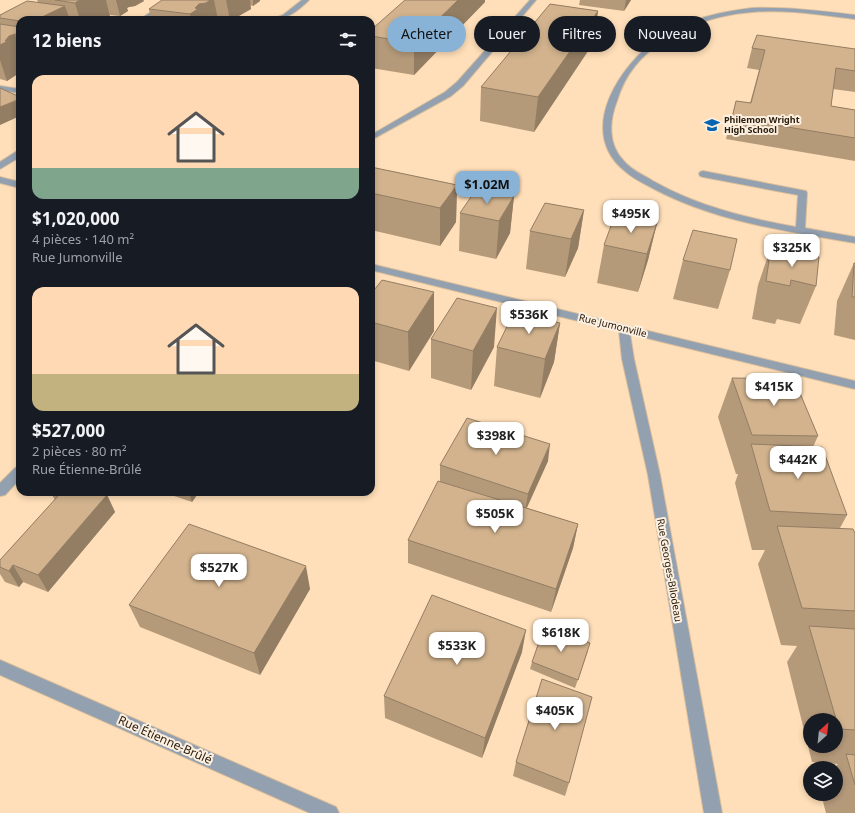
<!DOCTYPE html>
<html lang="fr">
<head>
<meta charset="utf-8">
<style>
  body { margin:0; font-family:"Noto Sans",sans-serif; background:#242831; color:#f1f3f6; height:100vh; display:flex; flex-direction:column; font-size:15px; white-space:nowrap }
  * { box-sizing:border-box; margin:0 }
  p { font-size:13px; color:#9ea1a6 }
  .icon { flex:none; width:22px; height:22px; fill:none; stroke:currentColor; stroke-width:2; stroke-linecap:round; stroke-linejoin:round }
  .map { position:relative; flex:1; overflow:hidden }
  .panel { position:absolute; left:16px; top:16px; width:359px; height:480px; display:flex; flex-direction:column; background:#171b24; border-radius:12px; box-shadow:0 2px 6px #0003 }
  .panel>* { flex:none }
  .banner { position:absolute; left:387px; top:16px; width:380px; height:36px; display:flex; gap:8px }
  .needle { width:26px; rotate:27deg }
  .controls { position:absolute; left:803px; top:713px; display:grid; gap:8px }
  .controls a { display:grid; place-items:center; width:40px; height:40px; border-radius:50%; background:#171b24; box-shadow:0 2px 6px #0003; font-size:20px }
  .price { position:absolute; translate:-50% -34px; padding:0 9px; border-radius:8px; background:#fff; color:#222; font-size:13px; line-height:26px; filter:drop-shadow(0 1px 2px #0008) }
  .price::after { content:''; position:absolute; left:50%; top:24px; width:12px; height:9px; margin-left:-6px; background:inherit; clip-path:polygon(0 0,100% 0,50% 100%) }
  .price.selected { background:#88b3d7; color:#111 }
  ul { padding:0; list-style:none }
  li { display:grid; align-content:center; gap:8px; height:212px; padding:0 16px }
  li span { display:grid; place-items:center; height:124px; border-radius:12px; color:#555 }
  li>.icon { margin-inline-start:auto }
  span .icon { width:72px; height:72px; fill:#fffc; stroke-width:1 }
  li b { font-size:17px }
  h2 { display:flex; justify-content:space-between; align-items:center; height:48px; padding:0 16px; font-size:17px }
  .tag { padding:0 14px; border-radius:18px; background:#171b24; box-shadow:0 2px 6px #0003; font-size:14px; line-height:36px }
  .tag.selected { background:#88b3d7; color:#111 }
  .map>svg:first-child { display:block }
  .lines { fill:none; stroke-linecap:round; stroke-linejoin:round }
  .lane-casing { stroke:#d9bd9b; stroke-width:2 }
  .street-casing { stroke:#d9bd9b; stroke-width:2 }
  .lane { fill:#92a0af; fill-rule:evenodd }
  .street { fill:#92a0af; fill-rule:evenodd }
  .wall { fill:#b59a7a; fill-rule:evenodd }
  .shaded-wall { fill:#937d63 }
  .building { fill:#d2b38e; stroke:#937d63 }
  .labels { text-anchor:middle; stroke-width:4; stroke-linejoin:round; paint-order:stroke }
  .far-poi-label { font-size:9px; font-weight:bold; fill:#2c2011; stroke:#fdf0e0; text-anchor:start }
  .street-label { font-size:10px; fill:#2c2011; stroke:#fdf0e0 }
  .near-street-label { font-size:12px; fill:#2c2011; stroke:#fdf0e0 }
</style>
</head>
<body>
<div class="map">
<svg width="855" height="813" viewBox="0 0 855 813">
  <rect width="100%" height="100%" fill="#ffdfb9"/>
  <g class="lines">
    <defs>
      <g id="lane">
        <path d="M 302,0 L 309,0 C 298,11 286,20 270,20 L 283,15 Z"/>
        <path d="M 752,8 C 787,7 821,11 855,15 L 855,19 C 821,15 787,9 753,12 C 710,15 663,32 635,66 C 626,77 621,88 617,101 C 609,121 608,144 623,160 C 631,170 642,174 653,181 C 697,206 746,218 796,227 L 798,195 L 703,177 L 700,176 L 699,174 L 700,172 L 703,171 L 806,191 L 807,193 L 805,228 L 855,237 L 855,243 C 786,231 717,222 654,189 C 645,184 634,179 626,172 C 574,132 621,62 663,35 C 690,18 721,12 752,8 Z"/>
        <polygon points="0,86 20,89 20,93 0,90"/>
      </g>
      <g id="street">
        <polygon points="169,0 176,0 146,20 139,20"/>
        <polygon points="530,0 536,0 463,86 451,96 371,140 371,135 445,92 457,82"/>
        <polygon points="17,151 20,151 20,157 0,169 0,162"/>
        <polygon points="0,177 20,182 20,188 0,183"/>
        <polygon points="371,264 855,381 855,389 630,334 634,359 660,475 722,813 704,813 648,475 622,359 619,331 371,270"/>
        <polygon points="20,466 20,479 5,495 0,496 0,483 15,468"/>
        <polygon points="0,660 336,807 339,813 310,813 0,675"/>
      </g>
    </defs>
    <use href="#lane" class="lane-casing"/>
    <use href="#street" class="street-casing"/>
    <use href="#lane" class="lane"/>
    <use href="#street" class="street"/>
  </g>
  <g class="wall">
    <polygon points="37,0 143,0 144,1 135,6 129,7 127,8 128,11 120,16 110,15 110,17 105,20 20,20 20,69 18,71 19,73 7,81 0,79 0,15 38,2"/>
    <polygon points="162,0 260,0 260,1 253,6 250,5 251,9 237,17 238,20 151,20 149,9"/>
    <polygon points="580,0 631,0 624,11 579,5"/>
    <polygon points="485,2 414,75 371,68 371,30"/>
    <polygon points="598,11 594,42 534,132 480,121 481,87"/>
    <polygon points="752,48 855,49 855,92 833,89 831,106 855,110 855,161 726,139 736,101 750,103 759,70 747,68"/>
    <polygon points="371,167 457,185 456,222 440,246 371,230"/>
    <polygon points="514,196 510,233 496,259 459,251 460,213"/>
    <polygon points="584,210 578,248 565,277 526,269 530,231"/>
    <polygon points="657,223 648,260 638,292 597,283 604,245"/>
    <polygon points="771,247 816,286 800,324 777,319 775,324 752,319 758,285"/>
    <polygon points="683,260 730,270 718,309 673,299"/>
    <polygon points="854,263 855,263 855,340 834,335 837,301"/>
    <polygon points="371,294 434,331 409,371 371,360"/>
    <polygon points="560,323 554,362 540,398 494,386 497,347"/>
    <polygon points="431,339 494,347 471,390 431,378"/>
    <path d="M 732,378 L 818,436 L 813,447 L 847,515 L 840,528 L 855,533 L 855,813 L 826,813 L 821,794 L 836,794 L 836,768 L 834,768 L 838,764 L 812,762 L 787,662 L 797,646 L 781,645 L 758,564 L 765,550 L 752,550 L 735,483 L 738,474 L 736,474 L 718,417 ZM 810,720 L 836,720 L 836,746 L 810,746 Z"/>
    <polygon points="548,461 527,508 578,524 573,548 551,612 408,563 408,540 440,481 440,465"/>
    <polygon points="162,492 199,492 192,502"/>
    <polygon points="51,493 107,495 115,512 48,592 23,582 19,587 5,582 0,574 0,560 55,500"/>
    <polygon points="310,589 260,675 140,627 129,605"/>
    <polygon points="588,651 575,688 530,669 532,662"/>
    <polygon points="522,652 482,758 385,718 384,696"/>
    <polygon points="516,762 569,783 565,796 513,776"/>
  </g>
  <g class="shaded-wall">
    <polygon points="80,0 106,0 110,17 105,20 80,20 75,3"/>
    <polygon points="116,0 143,0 144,1 135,6 129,7 127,8 128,11 120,16"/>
    <polygon points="210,0 214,0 218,20 191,20 190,14 195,8 199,4"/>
    <polygon points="226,0 250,0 251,9 237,17 238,20 230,20"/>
    <polygon points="253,0 260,0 260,1 253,6"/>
    <polygon points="458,0 485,0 485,2 414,75 414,43"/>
    <polygon points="626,0 631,0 624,11"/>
    <polygon points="65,6 70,20 40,20 42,17"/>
    <polygon points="598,11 594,42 534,132 538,97"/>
    <polygon points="15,34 20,50 20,69 18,71 19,73 7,81 0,60 0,45 9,36"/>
    <polygon points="20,99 20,116 0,125 0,107"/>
    <polygon points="457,185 456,222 440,246 440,208"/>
    <polygon points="514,196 510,233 496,259 499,221"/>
    <polygon points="584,210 578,248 565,277 571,239"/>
    <polygon points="657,223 648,260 638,292 647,254"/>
    <polygon points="434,292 434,331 409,371 408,332"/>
    <polygon points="497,308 494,347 471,390 473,351"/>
    <polygon points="560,323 554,362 540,398 545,359"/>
    <polygon points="550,444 548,461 525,511 528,494"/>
    <polygon points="189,492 199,492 192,502"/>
    <polygon points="107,495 115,512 48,592 38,575"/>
    <polygon points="578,524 573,548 551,612 556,589"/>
    <polygon points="13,565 23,582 19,587 9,571"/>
    <polygon points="306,566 310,589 260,675 254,653"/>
    <polygon points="526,630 522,652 482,758 485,738"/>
  </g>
  <g class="building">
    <polygon points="55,0 80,0 75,3"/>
    <polygon points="162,0 210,0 206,3 199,4 195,8 198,9 190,14 149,9"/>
    <polygon points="405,0 458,0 414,43 371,36 371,30"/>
    <polygon points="27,1 65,6 42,17 45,17 40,20 20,20 20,21 0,18 0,15"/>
    <polygon points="550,4 598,11 538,97 481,87"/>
    <polygon points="0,24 20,27 20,34 19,35 15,34 9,36 5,41 8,41 0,45"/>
    <polygon points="757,35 855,49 855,71 836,68 831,106 855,110 855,138 732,118 736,101 751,103 765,50 752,48"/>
    <polygon points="0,88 20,97 20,99 0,107"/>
    <polygon points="371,167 457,185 440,208 371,193"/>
    <polygon points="477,188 514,196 499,221 460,213"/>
    <polygon points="545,203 584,210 571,239 530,231"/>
    <polygon points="615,215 657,223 647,254 604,245"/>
    <polygon points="693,230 737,239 730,270 683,260"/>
    <polygon points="771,247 819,257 816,286 791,280 790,286 766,281"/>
    <polygon points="854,263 855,263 855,297 852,297"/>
    <polygon points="382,280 434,292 408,332 371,322 371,294"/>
    <polygon points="457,298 497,308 473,351 431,339"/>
    <polygon points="514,312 560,323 545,359 497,347"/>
    <polygon points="732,378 794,379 818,436 752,435"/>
    <polygon points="467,418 550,444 528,494 440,465"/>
    <polygon points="751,444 822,447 847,515 770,511"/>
    <polygon points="438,481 578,524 556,589 408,540"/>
    <polygon points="52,492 98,492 107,495 38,575 13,565 9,571 0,567 0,560 58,496 51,493"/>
    <polygon points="189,524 306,566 254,653 129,605"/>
    <polygon points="777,526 853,529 855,533 855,611 802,608"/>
    <polygon points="432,595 526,630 485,738 384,696"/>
    <polygon points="545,625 590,643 578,680 532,662"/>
    <polygon points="809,626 855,629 855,730 839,729"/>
    <polygon points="542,679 592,697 569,783 516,762"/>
    <polygon points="846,754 855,755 855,785"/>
  </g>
  <defs>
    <symbol id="school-bare" viewBox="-9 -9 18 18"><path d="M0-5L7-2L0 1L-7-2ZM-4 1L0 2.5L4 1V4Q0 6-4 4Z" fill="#0764b1" stroke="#fdf0e0" stroke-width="2.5" paint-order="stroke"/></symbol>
  </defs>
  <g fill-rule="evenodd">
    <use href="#school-bare" x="701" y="114" width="22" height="22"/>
  </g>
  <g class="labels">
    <g class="far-poi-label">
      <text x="724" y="123">Philemon Wright<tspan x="724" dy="10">High School</tspan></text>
    </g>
    <g class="street-label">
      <text transform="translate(613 325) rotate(14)" y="4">Rue Jumonville</text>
      <text transform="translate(670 570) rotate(80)" y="4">Rue Georges-Bilodeau</text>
    </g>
    <g class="near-street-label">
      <text transform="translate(165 740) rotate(24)" y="4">Rue Étienne-Brûlé</text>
    </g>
  </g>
</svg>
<div class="controls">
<a><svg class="needle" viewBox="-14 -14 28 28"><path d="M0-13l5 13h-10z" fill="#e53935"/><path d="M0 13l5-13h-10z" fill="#9ea1a6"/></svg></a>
<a><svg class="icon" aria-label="layers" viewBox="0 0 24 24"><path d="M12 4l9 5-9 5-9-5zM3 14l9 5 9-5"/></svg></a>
</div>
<b class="price selected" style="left:487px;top:205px">$1.02M</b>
<b class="price" style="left:631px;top:234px">$495K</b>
<b class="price" style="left:792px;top:268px">$325K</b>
<b class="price" style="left:529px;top:335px">$536K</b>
<b class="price" style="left:774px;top:407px">$415K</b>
<b class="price" style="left:496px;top:456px">$398K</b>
<b class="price" style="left:798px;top:480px">$442K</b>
<b class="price" style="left:495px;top:534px">$505K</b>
<b class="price" style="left:219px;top:588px">$527K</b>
<b class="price" style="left:561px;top:653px">$618K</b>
<b class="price" style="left:457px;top:666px">$533K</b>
<b class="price" style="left:555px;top:731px">$405K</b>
<div class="banner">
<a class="tag selected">Acheter</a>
<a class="tag">Louer</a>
<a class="tag">Filtres</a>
<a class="tag">Nouveau</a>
</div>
<section class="panel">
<h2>12 biens<svg class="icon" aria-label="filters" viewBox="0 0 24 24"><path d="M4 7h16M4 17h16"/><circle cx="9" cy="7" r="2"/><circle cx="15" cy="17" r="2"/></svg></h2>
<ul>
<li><span style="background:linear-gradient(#ffd9b3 75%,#7fa58c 0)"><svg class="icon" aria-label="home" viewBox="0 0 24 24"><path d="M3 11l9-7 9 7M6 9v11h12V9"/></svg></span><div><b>$1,020,000</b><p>4 pièces · 140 m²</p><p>Rue Jumonville</p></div></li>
<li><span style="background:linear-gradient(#ffd9b3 70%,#c2b280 0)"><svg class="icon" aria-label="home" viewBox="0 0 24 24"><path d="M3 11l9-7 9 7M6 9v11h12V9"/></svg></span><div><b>$527,000</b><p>2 pièces · 80 m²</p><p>Rue Étienne-Brûlé</p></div></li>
</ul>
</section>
</div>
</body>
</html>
